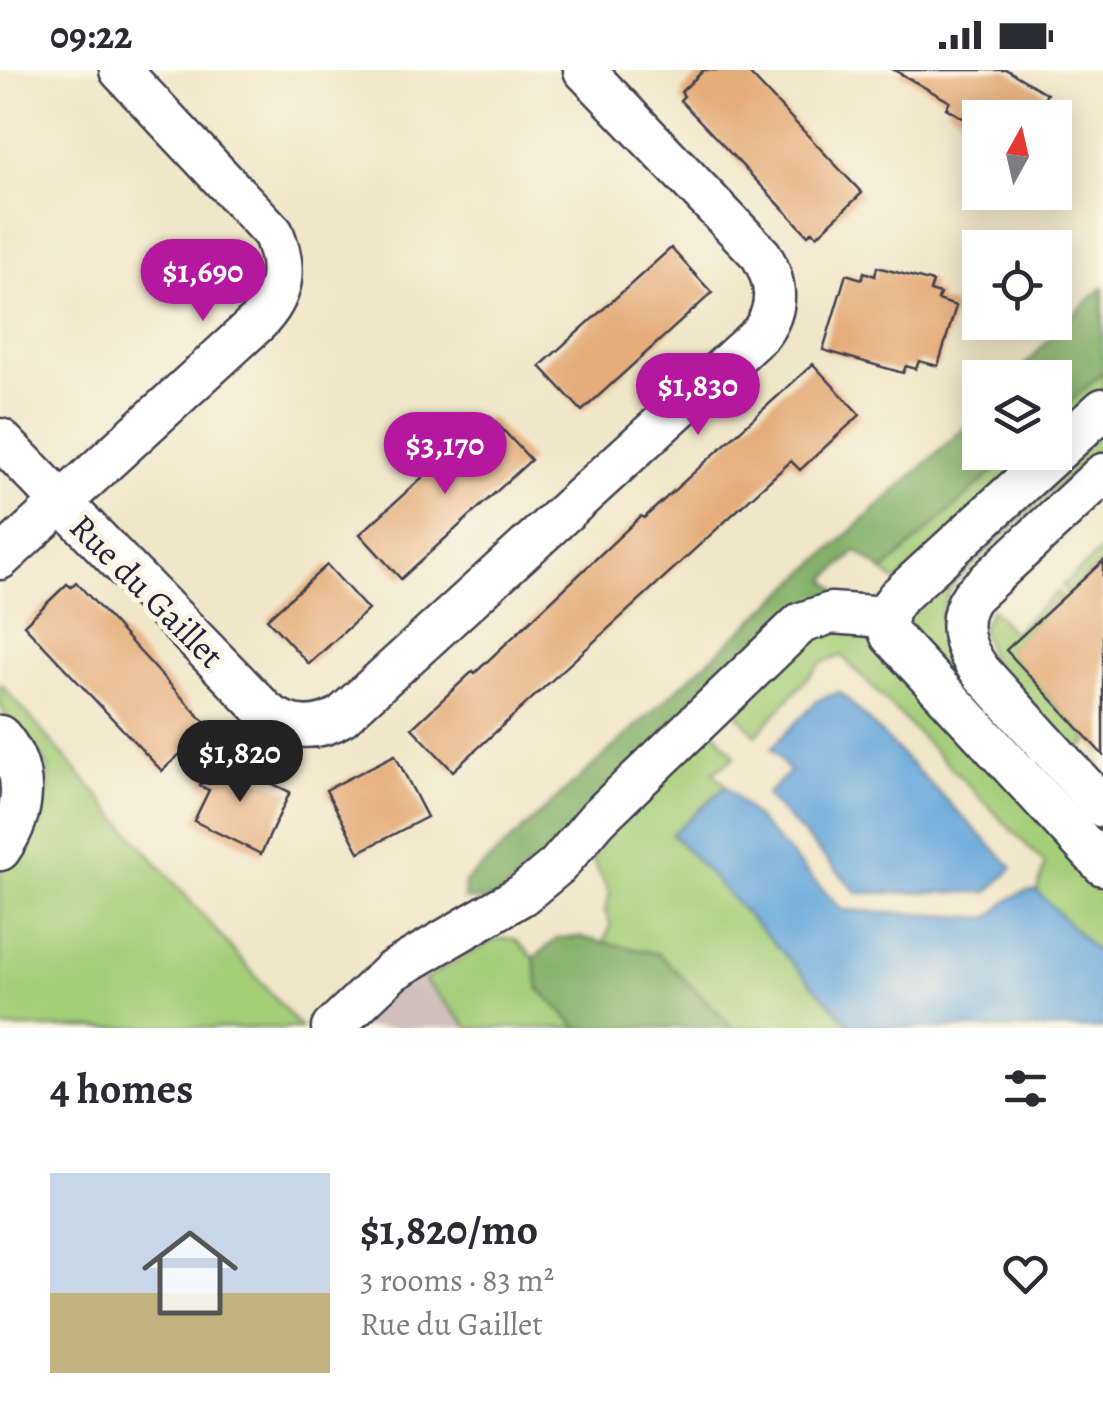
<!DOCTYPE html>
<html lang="en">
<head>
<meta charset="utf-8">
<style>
  body { margin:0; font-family:Alegreya,serif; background:#f2f2f3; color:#2b2b33; height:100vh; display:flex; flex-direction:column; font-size:38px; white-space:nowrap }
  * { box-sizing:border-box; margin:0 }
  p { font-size:32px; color:#7c7c81 }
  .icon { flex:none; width:55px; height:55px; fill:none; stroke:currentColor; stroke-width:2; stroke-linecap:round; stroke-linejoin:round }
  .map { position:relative; height:958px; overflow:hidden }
  .panel { display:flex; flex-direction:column; background:#fff; flex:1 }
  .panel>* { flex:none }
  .needle { width:65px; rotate:8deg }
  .buttons { position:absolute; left:962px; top:30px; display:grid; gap:20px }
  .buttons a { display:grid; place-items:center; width:110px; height:110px; border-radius:0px; background:#fff; box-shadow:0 5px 25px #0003; font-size:50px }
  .price { position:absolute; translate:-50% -85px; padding:0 22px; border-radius:35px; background:#b5179e; color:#fff; font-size:32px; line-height:65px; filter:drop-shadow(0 2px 5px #0008) }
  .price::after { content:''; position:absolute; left:50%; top:60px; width:30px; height:22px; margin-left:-15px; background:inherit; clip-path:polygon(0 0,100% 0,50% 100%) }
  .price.selected { background:#222; color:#fff }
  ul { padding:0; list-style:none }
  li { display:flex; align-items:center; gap:30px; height:250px; padding:0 50px }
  li span { display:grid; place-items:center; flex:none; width:280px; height:200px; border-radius:0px; color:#555 }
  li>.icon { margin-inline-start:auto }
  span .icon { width:120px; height:120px; fill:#fffc; stroke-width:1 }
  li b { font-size:42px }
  h2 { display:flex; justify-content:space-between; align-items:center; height:120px; padding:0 50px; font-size:42px }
  .status { display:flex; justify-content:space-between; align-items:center; height:70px; padding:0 50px; background:#fff; direction:ltr }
  .status svg { height:28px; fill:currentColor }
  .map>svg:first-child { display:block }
  .industrial { fill:#d0c0bb }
  .green { fill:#a5ce79; stroke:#64785a; stroke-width:2.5 }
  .forest { fill:#84b169; stroke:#536a52; stroke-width:2.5 }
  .water { fill:#68a8db; stroke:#45658b; stroke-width:2.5 }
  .building { fill:#e4ad7a }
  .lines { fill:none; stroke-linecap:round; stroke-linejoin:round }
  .minor-casing { stroke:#413f50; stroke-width:45 }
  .minor { stroke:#fff; stroke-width:40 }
  .labels { text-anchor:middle; stroke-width:10; stroke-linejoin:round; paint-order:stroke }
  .street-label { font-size:35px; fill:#22223b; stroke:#fcf5e5 }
</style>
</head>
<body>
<div class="status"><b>09:22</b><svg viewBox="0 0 49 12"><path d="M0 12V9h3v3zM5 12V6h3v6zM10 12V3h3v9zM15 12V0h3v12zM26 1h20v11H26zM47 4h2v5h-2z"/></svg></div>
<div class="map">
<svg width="1103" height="958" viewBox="0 0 1103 958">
  <rect width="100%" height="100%" fill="#fcf5e5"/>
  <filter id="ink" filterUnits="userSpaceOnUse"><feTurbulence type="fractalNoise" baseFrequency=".01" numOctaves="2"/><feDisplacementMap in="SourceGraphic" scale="20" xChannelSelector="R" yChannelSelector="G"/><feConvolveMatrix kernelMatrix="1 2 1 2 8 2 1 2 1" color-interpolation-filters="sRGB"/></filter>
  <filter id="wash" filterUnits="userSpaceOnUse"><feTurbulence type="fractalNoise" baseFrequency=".0048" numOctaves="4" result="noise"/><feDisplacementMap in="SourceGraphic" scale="40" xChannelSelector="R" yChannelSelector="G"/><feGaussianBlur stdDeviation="2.25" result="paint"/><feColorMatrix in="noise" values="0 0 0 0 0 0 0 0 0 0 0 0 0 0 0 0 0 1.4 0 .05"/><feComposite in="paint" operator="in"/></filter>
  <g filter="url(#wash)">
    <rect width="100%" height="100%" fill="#f0e6c8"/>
    <polygon class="industrial" points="392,879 469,958 306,958"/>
    <g class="green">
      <polygon points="1103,302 1103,322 1055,366 1055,346"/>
      <path d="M 1103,360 L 1103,374 L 955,511 C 924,561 949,589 981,628 L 974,635 L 897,552 Z"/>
      <polygon points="1014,383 1038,383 897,512 883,501"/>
      <polygon points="1103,479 1103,491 1067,524 1062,516"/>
      <polygon points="1057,522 1062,528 1007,580 1089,671 1073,685 992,596 981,558 991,539 1013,563"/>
      <polygon points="830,552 874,563 1103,809 1103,889 1037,821 1045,794 842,586 822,592 756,665 738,645 738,628"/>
      <polygon points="0,613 301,958 0,958 0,789 24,760 49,721 48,697 37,680 11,657 0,634"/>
      <polygon points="709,654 735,687 713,702 726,716 672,764 853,958 733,958 659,884 603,874 611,856 605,841 610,824 593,791 594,771"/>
      <polygon points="496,869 515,869 534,888 539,919 578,958 469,958 424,910"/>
    </g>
    <g class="forest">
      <polygon points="1103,217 1103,302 1055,346 1055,308 1014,307 1064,253"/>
      <polygon points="980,344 980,382 1014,383 883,501 857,481 826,509 848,533 492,832 464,829 465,812"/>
      <polygon points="579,867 659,884 733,958 578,958 539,919 534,888 558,868"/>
    </g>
    <g class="water">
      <polygon points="840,622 1013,798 988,822 858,823 766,725 790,702 771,678 818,630"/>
      <path d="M 726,716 L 842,840 L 989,848 C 1003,836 1017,818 1037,821 L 1103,889 L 1103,958 L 853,958 L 672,764 Z"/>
    </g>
    <g id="blocks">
      <g class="building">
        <polygon points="704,0 746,0 862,123 817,166 813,161 808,165 680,30 684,26 681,22"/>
        <polygon points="894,0 1007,0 1047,24 1033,48 980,48 980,58 946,38 950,32"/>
        <polygon points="671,178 712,223 582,341 540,296"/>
        <polygon points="877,197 933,212 930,221 940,224 938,230 956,236 938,296 919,291 916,299 906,296 903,303 823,280 846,204 862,209 864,202 875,206"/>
        <polygon points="813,294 860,345 800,400 791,391 453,701 412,658 473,601 475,603 641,446 644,448"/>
        <polygon points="490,346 531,390 401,509 360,464"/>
        <polygon points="1103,491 1103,685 1006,580"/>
        <polygon points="327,495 368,540 309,594 267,549"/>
        <polygon points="76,512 209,657 162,701 24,555 67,514 71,517"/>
        <polygon points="395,685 427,747 359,782 326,720"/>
        <polygon points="214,686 290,722 261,784 194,751 209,720 200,716"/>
      </g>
    </g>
  </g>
  <g filter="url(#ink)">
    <use href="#blocks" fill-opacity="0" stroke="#413f50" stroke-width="2.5"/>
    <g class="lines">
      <defs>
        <g id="minor">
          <path d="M 1103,339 L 898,527 C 887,540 883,550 891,566 L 1103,795"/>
          <path d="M 0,369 L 266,642 C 290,660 316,662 342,646 L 761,263 C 780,237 777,212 761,185 L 584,0"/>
          <path d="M 1103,404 L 972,526 C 954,551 964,580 981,602 L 1103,737"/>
          <path d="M 0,489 L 257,253 C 284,226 288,199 273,163 L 120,0"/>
          <path d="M 0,666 C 30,701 26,743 0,780"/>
          <polyline points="332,958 392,901 522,825 557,796 598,748 801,553 831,543 886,547"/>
        </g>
      </defs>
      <use href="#minor" class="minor-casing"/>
      <use href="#minor" class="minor"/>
    </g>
  </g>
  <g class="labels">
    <g class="street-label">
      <text transform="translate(147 521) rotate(45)" y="12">Rue du Gaillet</text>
    </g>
  </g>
</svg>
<div class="buttons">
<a><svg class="needle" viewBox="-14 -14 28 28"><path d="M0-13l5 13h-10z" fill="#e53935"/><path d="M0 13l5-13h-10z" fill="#7c7c81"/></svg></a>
<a><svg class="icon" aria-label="locate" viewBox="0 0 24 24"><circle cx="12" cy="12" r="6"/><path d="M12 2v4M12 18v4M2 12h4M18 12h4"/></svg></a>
<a><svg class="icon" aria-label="layers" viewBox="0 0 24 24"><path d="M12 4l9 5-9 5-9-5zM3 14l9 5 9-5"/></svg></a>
</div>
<b class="price" style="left:203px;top:254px">$1,690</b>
<b class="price" style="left:698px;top:368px">$1,830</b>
<b class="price" style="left:445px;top:427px">$3,170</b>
<b class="price selected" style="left:240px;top:735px">$1,820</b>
</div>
<section class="panel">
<h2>4 homes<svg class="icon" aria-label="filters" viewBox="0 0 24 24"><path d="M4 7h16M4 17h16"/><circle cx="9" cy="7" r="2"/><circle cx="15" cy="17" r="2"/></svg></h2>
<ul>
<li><span style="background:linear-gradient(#c9d6e8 60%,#c2b280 0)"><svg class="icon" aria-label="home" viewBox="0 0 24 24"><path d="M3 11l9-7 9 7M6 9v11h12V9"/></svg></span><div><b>$1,820/mo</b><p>3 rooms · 83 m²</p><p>Rue du Gaillet</p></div><svg class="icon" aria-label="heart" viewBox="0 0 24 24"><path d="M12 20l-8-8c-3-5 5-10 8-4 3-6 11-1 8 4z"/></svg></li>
</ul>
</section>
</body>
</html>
